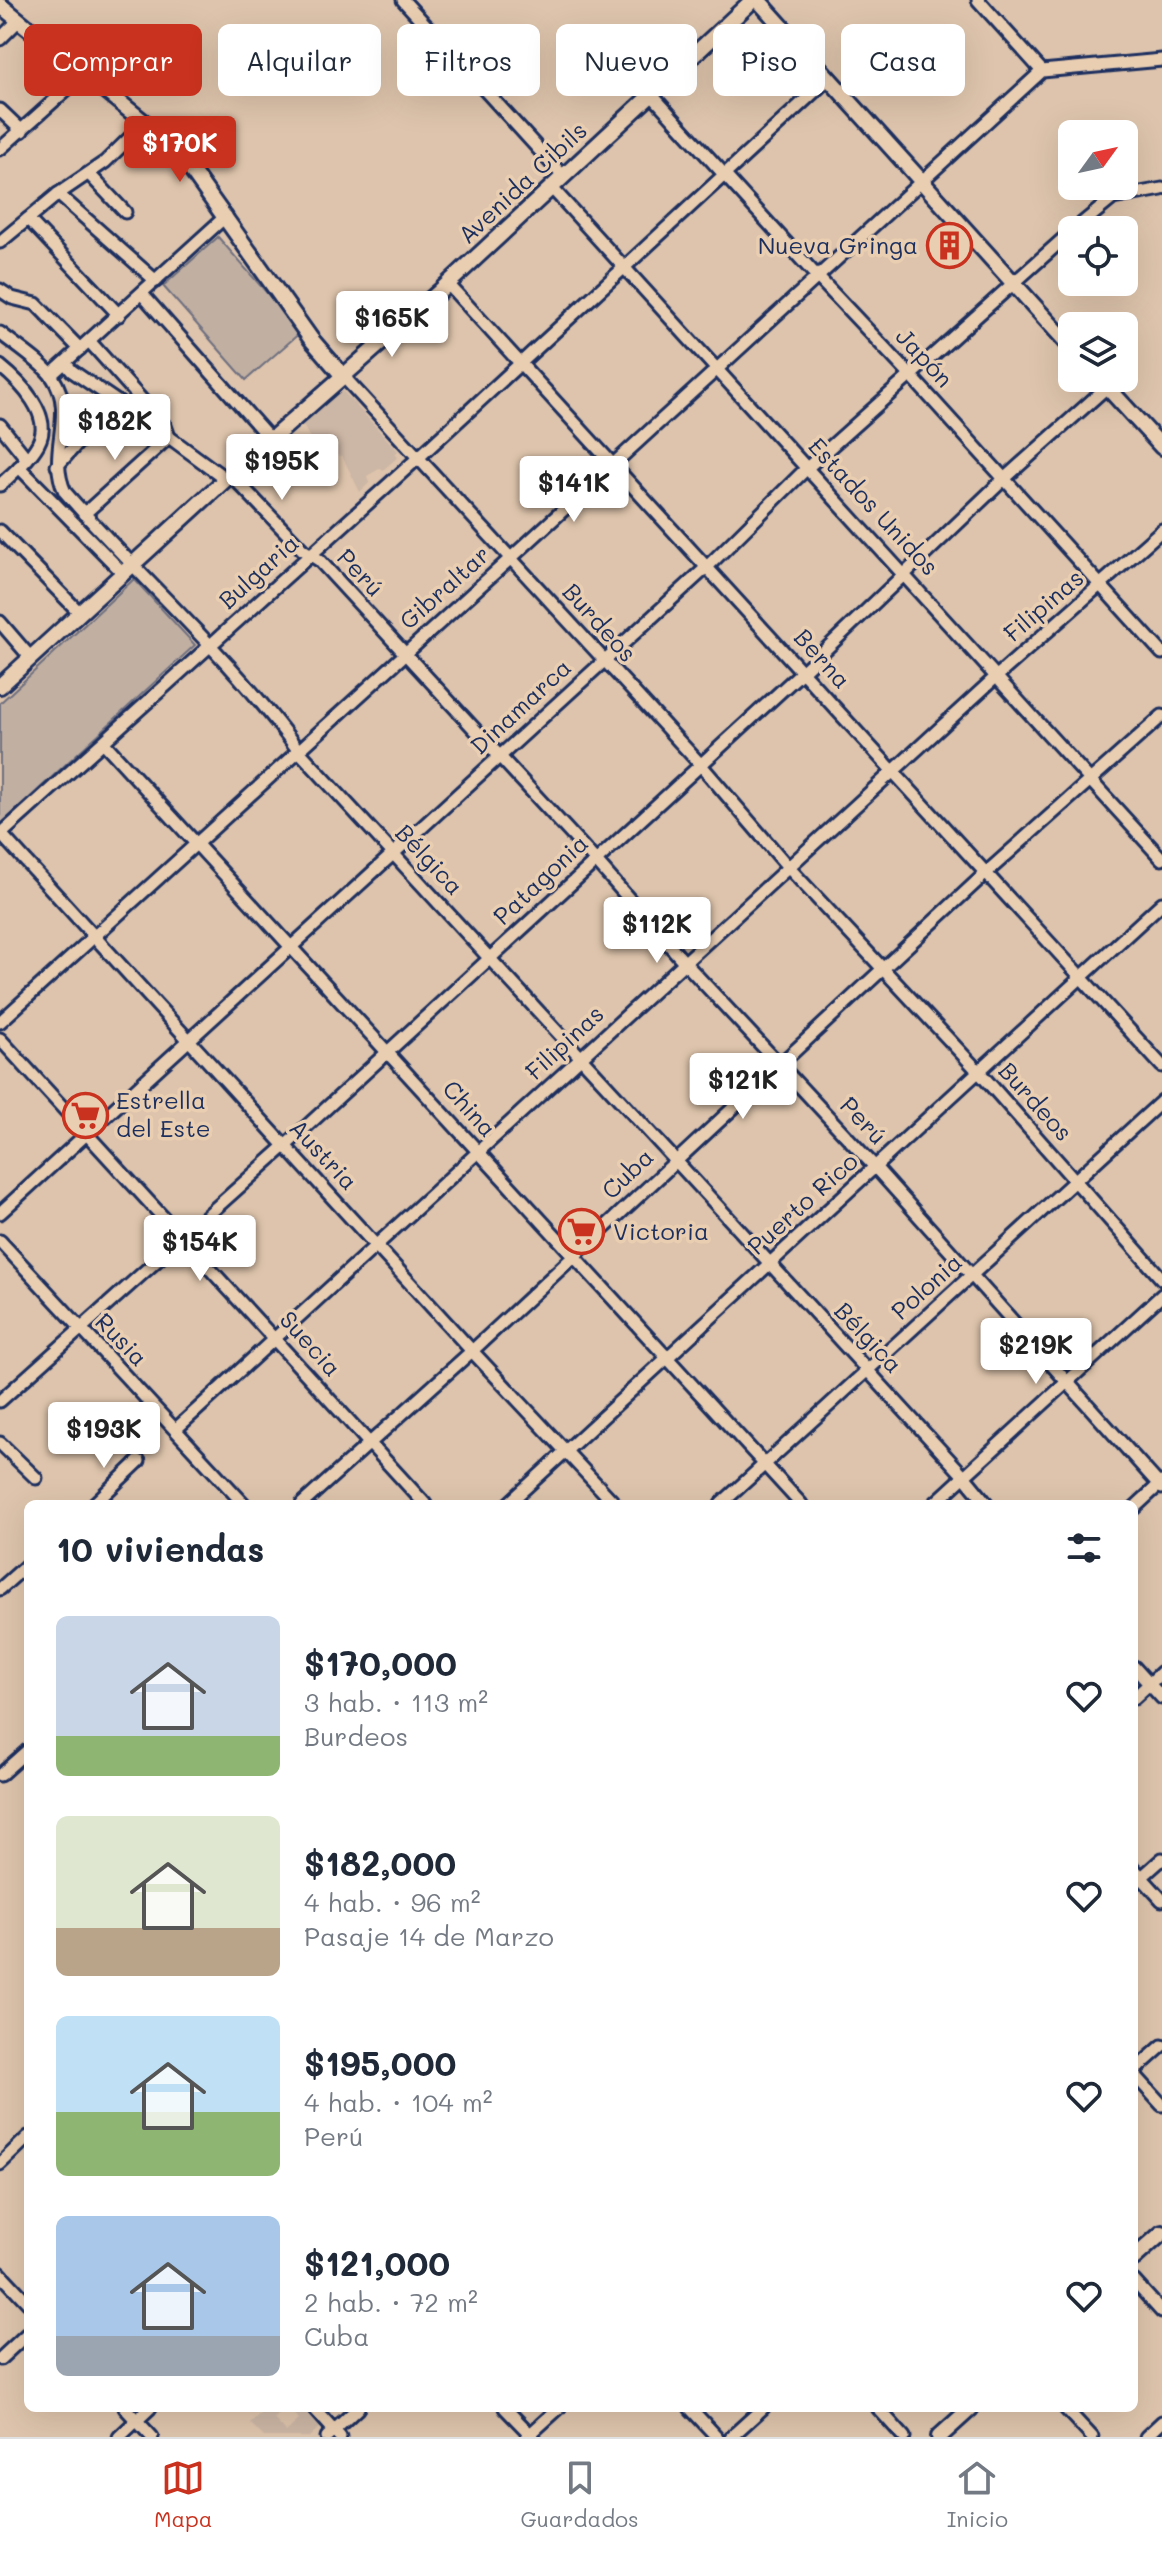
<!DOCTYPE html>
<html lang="es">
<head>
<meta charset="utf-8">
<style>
  body { margin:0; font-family:Mali,sans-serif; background:#f2f2f3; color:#1f2937; height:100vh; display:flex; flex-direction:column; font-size:30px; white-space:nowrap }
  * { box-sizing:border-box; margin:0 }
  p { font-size:26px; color:#747a83 }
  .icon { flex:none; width:44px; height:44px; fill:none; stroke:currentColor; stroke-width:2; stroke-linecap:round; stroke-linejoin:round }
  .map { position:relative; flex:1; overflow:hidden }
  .details { position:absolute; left:24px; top:1500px; width:1114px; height:912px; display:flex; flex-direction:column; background:#fff; border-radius:12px; box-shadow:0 8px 32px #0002 }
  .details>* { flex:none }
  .guide { position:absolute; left:24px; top:24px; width:1114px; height:72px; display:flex; gap:16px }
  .needle { width:52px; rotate:57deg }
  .controls { position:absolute; left:1058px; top:120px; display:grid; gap:16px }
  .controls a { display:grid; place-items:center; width:80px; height:80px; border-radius:12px; background:#fff; box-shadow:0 8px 32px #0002; font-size:40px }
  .price { position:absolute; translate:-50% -68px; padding:0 18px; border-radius:8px; background:#fff; color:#222; font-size:26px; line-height:52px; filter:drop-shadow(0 2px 4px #0008) }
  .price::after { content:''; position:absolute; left:50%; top:48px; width:24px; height:18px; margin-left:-12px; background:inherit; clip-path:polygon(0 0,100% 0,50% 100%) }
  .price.active { background:#c8321e; color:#fff }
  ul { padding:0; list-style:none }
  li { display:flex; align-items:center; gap:24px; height:200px; padding:0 32px }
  li span { display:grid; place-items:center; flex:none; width:224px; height:160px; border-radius:12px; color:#555 }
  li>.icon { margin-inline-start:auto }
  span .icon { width:96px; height:96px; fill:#fffc; stroke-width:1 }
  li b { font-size:34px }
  h2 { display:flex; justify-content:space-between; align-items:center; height:96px; padding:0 32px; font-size:34px }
  .pill { padding:0 28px; border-radius:12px; background:#fff; box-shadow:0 8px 32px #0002; font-size:28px; line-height:72px }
  .pill.active { background:#c8321e; color:#fff }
  .tabs { display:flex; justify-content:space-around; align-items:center; height:112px; border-top:2px solid #e0e1e3; background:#fff; font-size:22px; color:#747a83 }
  .tabs a { display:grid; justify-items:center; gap:4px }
  .tabs .active { color:#c8321e }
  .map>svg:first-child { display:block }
  .built { fill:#ccb6a5 }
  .green { fill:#c1afa1; stroke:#6e6f80; stroke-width:2 }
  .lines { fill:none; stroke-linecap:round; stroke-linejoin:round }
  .minor-casing { stroke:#1b2f5e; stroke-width:17 }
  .tertiary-casing { stroke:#1b2f5e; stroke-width:20 }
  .minor { stroke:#eaceb1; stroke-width:11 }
  .tertiary { stroke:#eaceb1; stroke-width:14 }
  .labels { text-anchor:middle; stroke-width:7; stroke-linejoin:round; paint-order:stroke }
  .street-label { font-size:24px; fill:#1b2f5e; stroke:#eaceb1 }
  .poi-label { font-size:24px; fill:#1b2f5e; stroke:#eaceb1; text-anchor:start }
</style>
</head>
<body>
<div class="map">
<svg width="1162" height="2437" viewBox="0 0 1162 2437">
  <rect width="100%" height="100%" fill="#dec4ac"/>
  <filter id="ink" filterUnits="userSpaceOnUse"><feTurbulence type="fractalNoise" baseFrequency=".0125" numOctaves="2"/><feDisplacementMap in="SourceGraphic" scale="16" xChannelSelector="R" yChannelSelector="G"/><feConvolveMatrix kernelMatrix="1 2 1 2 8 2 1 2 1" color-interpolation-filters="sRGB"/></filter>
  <g filter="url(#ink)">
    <g class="built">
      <polygon points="341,389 398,451 395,454 398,457 383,470 381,468 367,476 369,483 360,492 342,456 334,455 334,450 316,450 302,423"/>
      <polygon points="271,2408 285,2408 274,2419 286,2432 299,2420 292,2411 295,2408 301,2408 320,2427 309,2437 264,2437 250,2423 264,2410 267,2412"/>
    </g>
    <g class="green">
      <polygon points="218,237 301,332 246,380 163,286"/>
      <polygon points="134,579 195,645 0,825 0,703"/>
    </g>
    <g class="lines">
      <defs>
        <g id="minor">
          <polyline points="403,0 563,176"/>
          <polyline points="978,0 1042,71"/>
          <polyline points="0,39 19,20"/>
          <polyline points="651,94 812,271 911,376 1162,653"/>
          <polyline points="0,110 22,131"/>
          <polyline points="0,149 84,74"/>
          <polyline points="89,174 125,212"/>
          <polyline points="551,187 1162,859"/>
          <polyline points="58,194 156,281"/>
          <polyline points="28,219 119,315"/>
          <polyline points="1074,230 1113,198 1162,189"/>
          <polyline points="0,242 58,194 105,162 145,123"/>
          <polyline points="448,284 1162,1066"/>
          <polyline points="0,290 12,298 36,304 80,349"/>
          <polyline points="142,294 271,440"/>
          <path d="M 0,333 C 15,345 43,363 53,378 C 77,414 46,452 65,492 C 141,579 230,656 298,750 C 521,992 743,1233 964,1476 L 987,1504"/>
          <polyline points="66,364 72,371 169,437 226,479"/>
          <path d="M 0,366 C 20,382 54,416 38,444 C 29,460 13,473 0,485"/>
          <polyline points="51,375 226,216"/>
          <polyline points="343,376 700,764 789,868 979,1072 1162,1279"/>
          <polyline points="0,425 27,459"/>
          <polyline points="57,466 115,401"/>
          <polyline points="19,467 123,573"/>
          <polyline points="231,475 303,550 319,560 595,860 685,963 875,1167 1162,1488"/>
          <polyline points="84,514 169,437 165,426 90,342"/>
          <polyline points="0,531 79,612"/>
          <polyline points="0,622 30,657"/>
          <polyline points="104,743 801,1504"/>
          <polyline points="1,834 472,1351 615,1504"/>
          <polyline points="0,835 418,458 828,79"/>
          <polyline points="0,1022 511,558 1042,71 1162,60"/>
          <polyline points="0,1039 425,1504"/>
          <polyline points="0,1213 708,566 807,468 1072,231"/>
          <polyline points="0,1241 244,1504"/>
          <polyline points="0,1401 295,1137 803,671 1004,479 1107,387"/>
          <polyline points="176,1429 997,676 1162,530"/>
          <polyline points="0,1443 36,1478"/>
          <polyline points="94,1504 139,1461"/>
          <polyline points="302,1504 472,1351 987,872 1162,716"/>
          <polyline points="508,1504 1162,903"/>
          <polyline points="721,1504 1162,1101"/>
          <polyline points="934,1504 1162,1295"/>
          <polyline points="1134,1508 1162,1482"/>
          <polyline points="0,1589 28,1564"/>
          <polyline points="1134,1667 1162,1698"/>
          <polyline points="1134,1698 1162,1672"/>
          <polyline points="0,1775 28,1750"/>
          <polyline points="1134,1869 1162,1900"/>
          <polyline points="1134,1884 1162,1859"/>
          <polyline points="1134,2071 1162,2046"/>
          <polyline points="1134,2074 1162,2105"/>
          <polyline points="0,2164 28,2137"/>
          <polyline points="0,2273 28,2303"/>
          <polyline points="1134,2281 1162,2312"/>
          <polyline points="0,2359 28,2333"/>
          <polyline points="125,2408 152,2437"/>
          <polyline points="314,2408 340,2437"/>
          <polyline points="505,2408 533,2437"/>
          <polyline points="690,2408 717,2437"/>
          <polyline points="878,2408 904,2437"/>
          <polyline points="1065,2408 1092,2437"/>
          <polyline points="119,2437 150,2408"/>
          <polyline points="327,2437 358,2408"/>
          <polyline points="527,2437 559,2408"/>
          <polyline points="731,2437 763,2408"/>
          <polyline points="1146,2437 1162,2422"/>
        </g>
        <g id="tertiary">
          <polyline points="758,0 1072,348"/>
          <polyline points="0,5 145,123 184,160 311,339 343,376"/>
          <polyline points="1099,378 1162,447"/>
          <polyline points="0,686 226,479 439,292 753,0"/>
          <polyline points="1134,2258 1162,2233"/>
          <polyline points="939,2437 971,2408"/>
        </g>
      </defs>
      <use href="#minor" class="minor-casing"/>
      <use href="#tertiary" class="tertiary-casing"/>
      <use href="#minor" class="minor"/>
      <use href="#tertiary" class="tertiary"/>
    </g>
  </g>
  <defs>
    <symbol id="building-ring" viewBox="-11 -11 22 22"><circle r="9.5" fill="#eaceb1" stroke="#c8321e" stroke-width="1.5"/><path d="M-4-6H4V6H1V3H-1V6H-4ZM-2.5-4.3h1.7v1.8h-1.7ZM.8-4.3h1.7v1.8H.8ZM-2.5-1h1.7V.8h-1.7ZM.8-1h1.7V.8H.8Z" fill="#c8321e"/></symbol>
    <symbol id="supermarket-ring" viewBox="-11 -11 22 22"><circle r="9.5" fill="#eaceb1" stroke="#c8321e" stroke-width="1.5"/><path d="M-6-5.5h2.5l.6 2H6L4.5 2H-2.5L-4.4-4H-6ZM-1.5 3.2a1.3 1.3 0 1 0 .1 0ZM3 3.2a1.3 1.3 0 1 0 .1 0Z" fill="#c8321e"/></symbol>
  </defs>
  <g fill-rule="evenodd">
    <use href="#building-ring" x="924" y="220" width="51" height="51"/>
    <use href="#supermarket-ring" x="60" y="1090" width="51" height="51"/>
    <use href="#supermarket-ring" x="556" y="1206" width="51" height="51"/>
  </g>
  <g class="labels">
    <g class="street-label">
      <text transform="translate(523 183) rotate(-43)" y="8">Avenida Cibils</text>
      <text transform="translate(924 358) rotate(47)" y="8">Japón</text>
      <text transform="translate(873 507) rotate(47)" y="8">Estados Unidos</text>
      <text transform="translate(259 572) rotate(-42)" y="8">Bulgaria</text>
      <text transform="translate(360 573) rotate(47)" y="8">Perú</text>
      <text transform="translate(445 588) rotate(-42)" y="8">Gibraltar</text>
      <text transform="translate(1044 606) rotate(-41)" y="8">Filipinas</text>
      <text transform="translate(599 623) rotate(48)" y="8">Burdeos</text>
      <text transform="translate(822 659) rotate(48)" y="8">Berna</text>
      <text transform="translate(521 707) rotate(-43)" y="8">Dinamarca</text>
      <text transform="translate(429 860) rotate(47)" y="8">Bélgica</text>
      <text transform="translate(541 880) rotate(-43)" y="8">Patagonia</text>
      <text transform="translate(565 1043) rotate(-43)" y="8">Filipinas</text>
      <text transform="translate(1035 1102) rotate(48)" y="8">Burdeos</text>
      <text transform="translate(469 1109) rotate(48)" y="8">China</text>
      <text transform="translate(863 1121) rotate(47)" y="8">Perú</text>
      <text transform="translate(323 1155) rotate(47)" y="8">Austria</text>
      <text transform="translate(628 1174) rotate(-44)" y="8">Cuba</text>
      <text transform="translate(803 1204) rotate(-42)" y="8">Puerto Rico</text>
      <text transform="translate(927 1287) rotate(-42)" y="8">Polonia</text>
      <text transform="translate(868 1338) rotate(47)" y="8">Bélgica</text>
      <text transform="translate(121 1340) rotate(46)" y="8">Rusia</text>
      <text transform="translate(310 1344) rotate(48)" y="8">Suecia</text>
    </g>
    <g class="poi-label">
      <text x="918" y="254" text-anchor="end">Nueva Gringa</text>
      <text x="116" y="1109">Estrella<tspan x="116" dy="28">del Este</tspan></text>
      <text x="613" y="1240">Victoria</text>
    </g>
  </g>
</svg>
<div class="controls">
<a><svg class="needle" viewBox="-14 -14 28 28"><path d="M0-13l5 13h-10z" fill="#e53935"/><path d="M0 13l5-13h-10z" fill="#747a83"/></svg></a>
<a><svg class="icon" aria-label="locate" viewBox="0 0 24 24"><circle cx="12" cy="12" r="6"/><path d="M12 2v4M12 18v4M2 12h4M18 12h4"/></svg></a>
<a><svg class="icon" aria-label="layers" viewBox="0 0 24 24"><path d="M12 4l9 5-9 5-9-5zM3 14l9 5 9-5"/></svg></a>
</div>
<b class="price active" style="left:180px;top:184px">$170K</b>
<b class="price" style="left:392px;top:359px">$165K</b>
<b class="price" style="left:115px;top:462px">$182K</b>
<b class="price" style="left:282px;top:502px">$195K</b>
<b class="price" style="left:574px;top:524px">$141K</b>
<b class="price" style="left:657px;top:965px">$112K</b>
<b class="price" style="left:743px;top:1121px">$121K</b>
<b class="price" style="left:200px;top:1283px">$154K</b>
<b class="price" style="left:1036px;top:1386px">$219K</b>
<b class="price" style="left:104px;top:1470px">$193K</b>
<div class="guide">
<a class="pill active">Comprar</a>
<a class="pill">Alquilar</a>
<a class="pill">Filtros</a>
<a class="pill">Nuevo</a>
<a class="pill">Piso</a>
<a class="pill">Casa</a>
</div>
<section class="details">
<h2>10 viviendas<svg class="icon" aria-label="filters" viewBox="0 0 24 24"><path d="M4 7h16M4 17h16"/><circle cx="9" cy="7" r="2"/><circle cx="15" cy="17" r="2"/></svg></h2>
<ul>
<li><span style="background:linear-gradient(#c9d6e8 75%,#8fb573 0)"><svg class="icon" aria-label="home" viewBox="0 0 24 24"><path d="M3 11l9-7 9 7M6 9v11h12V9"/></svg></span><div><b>$170,000</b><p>3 hab. · 113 m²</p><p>Burdeos</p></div><svg class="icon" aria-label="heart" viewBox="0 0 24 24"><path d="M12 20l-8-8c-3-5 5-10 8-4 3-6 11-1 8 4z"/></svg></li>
<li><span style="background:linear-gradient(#dfe7d0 70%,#b9a48a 0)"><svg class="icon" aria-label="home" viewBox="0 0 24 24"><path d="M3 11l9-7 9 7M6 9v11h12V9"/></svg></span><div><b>$182,000</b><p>4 hab. · 96 m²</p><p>Pasaje 14 de Marzo</p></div><svg class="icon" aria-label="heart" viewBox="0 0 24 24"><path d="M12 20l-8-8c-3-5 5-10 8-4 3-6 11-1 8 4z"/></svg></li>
<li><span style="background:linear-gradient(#bfe0f5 60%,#8fb573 0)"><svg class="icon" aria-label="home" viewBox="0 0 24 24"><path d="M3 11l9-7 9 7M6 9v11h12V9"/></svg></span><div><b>$195,000</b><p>4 hab. · 104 m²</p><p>Perú</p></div><svg class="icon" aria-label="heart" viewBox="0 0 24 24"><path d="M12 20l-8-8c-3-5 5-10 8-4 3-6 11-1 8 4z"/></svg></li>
<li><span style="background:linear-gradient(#a9c7e8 75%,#9aa5b1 0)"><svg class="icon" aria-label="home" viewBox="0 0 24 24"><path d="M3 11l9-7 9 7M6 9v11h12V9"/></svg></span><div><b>$121,000</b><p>2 hab. · 72 m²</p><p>Cuba</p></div><svg class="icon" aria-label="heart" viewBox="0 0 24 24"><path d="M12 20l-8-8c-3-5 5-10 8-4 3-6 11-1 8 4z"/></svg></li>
</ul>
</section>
</div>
<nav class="tabs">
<a class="active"><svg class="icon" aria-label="map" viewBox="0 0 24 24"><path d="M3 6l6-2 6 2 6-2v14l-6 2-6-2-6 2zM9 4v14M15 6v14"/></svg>Mapa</a>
<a><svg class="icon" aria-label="saved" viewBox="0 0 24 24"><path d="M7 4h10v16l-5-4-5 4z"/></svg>Guardados</a>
<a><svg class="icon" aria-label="home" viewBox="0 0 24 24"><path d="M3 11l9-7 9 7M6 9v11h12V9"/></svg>Inicio</a>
</nav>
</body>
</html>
